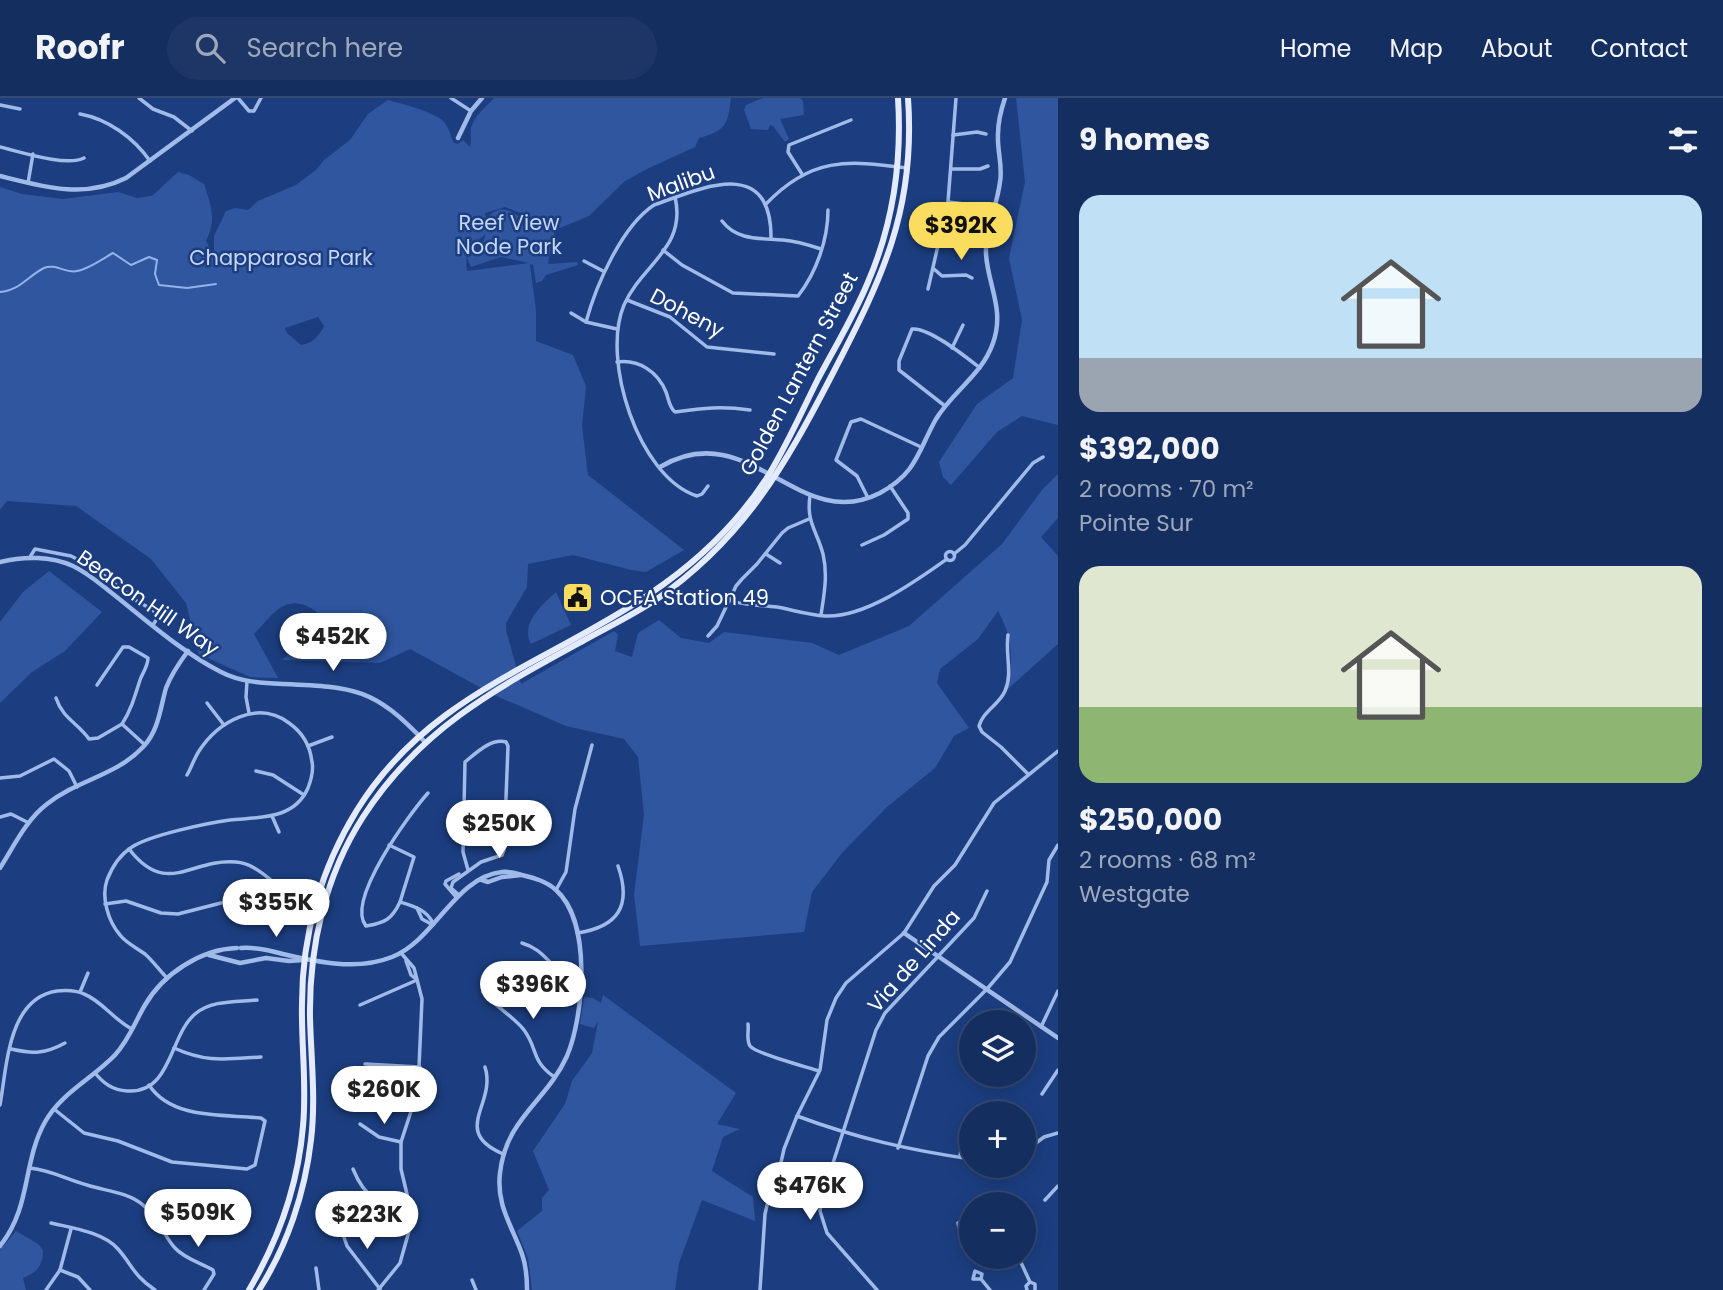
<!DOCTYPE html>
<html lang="en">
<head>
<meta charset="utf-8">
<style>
  body { margin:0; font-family:Poppins,sans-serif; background:#1e3666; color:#f1f3f6; height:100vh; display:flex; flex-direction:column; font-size:26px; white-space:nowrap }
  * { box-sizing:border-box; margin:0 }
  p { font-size:23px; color:#9da8bd }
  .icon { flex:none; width:38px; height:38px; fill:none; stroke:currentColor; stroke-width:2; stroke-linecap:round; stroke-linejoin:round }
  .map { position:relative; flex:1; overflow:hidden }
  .panel { display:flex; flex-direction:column; background:#152e60; width:665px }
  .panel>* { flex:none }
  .buttons { position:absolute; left:959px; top:912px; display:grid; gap:14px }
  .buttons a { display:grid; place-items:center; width:77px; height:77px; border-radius:50%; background:#152e60; box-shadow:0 4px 18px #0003,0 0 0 2px #344a75; font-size:35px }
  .price { position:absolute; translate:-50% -60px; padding:0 16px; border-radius:24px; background:#fff; color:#222; font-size:23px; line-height:46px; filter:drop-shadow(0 2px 4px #0008) }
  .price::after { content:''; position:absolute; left:50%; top:42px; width:21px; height:16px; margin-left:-10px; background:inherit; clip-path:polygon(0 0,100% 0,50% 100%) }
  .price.selected { background:#fadd5e; color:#111 }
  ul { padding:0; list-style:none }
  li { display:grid; align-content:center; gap:14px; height:371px; padding:0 21px }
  li span { display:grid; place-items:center; height:217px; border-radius:21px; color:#555 }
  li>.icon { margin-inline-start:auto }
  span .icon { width:126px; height:126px; fill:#fffc; stroke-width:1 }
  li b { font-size:30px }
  h2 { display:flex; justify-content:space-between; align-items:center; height:84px; padding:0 21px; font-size:30px }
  header { display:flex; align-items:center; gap:42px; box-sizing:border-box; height:98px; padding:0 35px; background:#152e60; border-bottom:2px solid #344a75 }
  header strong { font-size:33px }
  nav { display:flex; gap:38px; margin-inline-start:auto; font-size:24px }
  .search { width:490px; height:63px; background:#1e3666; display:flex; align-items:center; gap:18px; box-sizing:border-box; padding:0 24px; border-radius:38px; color:#9da8bd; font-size:26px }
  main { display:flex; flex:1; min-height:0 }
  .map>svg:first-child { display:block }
  .green { fill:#30569f; fill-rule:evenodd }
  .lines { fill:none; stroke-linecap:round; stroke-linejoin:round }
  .stream { stroke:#93b3eb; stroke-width:2 }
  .minor { stroke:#a0bae9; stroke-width:3.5 }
  .tertiary { stroke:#a0bae9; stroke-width:4.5 }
  .primary { stroke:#e4ebfe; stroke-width:6 }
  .labels { text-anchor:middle; stroke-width:5; stroke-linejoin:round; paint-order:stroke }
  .street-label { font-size:21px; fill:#fff; stroke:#1c3e80 }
  .park-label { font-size:21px; fill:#c5d6f7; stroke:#1c3e80 }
  .poi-label { font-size:21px; fill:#fff; stroke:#1c3e80; text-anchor:start }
</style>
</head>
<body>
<header>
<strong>Roofr</strong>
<div class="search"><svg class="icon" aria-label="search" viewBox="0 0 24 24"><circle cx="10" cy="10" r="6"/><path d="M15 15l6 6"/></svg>Search here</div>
<nav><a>Home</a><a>Map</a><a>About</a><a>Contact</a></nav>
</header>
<main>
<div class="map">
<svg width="1058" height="1192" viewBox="0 0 1058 1192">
  <rect width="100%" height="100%" fill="#1c3e80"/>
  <g class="green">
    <path d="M 494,0 L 731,0 C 728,26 726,33 699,40 L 695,49 L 649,70 L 625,83 L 589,118 L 560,130 L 505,109 L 485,115 L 486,121 C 504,101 515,118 531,126 C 538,129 546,130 553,132 L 558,146 L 549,158 L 548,166 L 577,164 L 578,167 L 546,177 L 542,183 L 536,185 L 533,167 L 530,166 L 536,213 L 536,243 L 573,257 L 586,288 L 582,328 L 588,377 L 684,452 L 646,474 L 631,472 L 573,457 L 528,466 L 527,489 L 506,525 L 506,532 L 521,586 L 614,533 L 618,537 L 615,553 L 632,559 L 638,535 L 659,522 L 681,540 L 709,545 L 724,534 L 812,545 L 839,557 L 909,528 L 1002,446 L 1042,392 L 1058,376 L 1058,420 L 1041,439 L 1058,458 L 1058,546 L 1008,591 C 1013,563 1013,539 998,513 L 978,541 L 940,571 L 937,585 L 969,630 L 954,638 L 935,670 L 887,709 L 842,755 L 812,794 L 804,834 L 640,848 L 634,797 L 644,717 L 638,659 L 624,641 L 566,628 L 494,597 L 410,551 L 380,565 L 282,562 L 303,544 L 320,538 L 316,513 C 286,493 274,515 254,536 L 278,580 L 250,579 L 199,556 L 186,505 L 151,461 L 76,408 L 7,403 L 0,412 L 0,89 L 22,96 L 63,101 L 118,94 L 137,100 L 152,98 L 178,74 L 189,77 L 204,86 C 211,108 217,122 206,143 L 214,158 L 214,138 L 226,113 L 235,110 L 248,112 L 258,103 L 296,87 L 317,71 L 324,62 L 350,42 L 368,16 L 388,2 C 401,6 435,13 445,25 C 449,31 451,38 453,44 L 458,46 L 463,42 L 470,49 C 472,42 470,37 471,30 C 474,18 486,9 494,0 ZM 486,136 L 481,149 L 467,160 L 471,169 L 501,159 L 529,165 L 467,173 C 464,151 470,149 486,136 ZM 318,219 L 324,228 C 318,239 313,245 301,247 L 287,235 L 285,230 Z"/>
    <polygon points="763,0 800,0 803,3 804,17 780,21 789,41 785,44 773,28 770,27 768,32 751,31 744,12 746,7"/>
    <polygon points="1016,0 1058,0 1058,327 1022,318 997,334 951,387 943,379 939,364 977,306 1013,280 1022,222 1009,160 1025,84"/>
    <polygon points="49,473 102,514 65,553 32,574 0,605 0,524 23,494"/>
    <path d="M 556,494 L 571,527 L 531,546 C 520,525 542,507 556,494 Z"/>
    <polygon points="603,897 736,995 717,1026 740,1031 723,1039 712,1073 753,1099 755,1123 702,1102 679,1165 675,1192 532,1192 528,1160 517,1133 542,1113 542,1100 549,1092 533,1053 565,1006 572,983 592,955 598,924 594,930 580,926 584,899 593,900 601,905"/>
    <path d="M 16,1133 L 38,1146 L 43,1152 C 43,1168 37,1174 23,1180 L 26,1192 L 0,1192 L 0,1152 Z"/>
  </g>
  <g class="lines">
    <path class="stream" d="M 0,194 C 19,193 28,178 44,170 C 56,165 66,176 77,173 C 89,171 102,161 113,155 L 131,167 L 149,159 L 157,162 L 155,176 L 159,187 L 187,190 L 216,186"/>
    <g class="minor">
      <polyline points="139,0 153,11 174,19 192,33"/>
      <polyline points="238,0 249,13 254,13 261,0"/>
      <polyline points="451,0 471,13"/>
      <polyline points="0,7 20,11"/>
      <path d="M 80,16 C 108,21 134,40 150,63"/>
      <polyline points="953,37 977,34 986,36"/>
      <path d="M 0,49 C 21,54 66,69 84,60"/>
      <polyline points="951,71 980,71 988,68"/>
      <polyline points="802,76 788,54 789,47 851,22"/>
      <polyline points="28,85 33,56"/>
      <path d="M 675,99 C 687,150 642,166 624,207 C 601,261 638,379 697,398 L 702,396 L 708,388"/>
      <polyline points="948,104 981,108"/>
      <path d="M 766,106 C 811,59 847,62 907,70"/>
      <path d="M 722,123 C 737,143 761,140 783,142 C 796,143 809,147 821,151"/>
      <polyline points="940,139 986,144"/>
      <path d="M 663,152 L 682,167 L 733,195 L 798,198 C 816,175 828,142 828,112"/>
      <polyline points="584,163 603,173"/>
      <polyline points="934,171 942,178 966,177 972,180"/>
      <polyline points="928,191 948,104 956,0"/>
      <polyline points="627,202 670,219 707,249 774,256"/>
      <polyline points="571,215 586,224 617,231"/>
      <path d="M 586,224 C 596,187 622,128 654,107 C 704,89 772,58 771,141"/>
      <polyline points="952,250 963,227"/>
      <path d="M 617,264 C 639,261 658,274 666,294 C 669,302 669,309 675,314 C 704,310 721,308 750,312"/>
      <path d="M 945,308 L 899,272 L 899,263 L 912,231 C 929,229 966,259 980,270"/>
      <path d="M 810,398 C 806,424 817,433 823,456 C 828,477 824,497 821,517"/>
      <polyline points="868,400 857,378 836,362 851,324 861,321 921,349"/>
      <polyline points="862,447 884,437 908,421 908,415 890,388"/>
      <circle cx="950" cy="458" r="4.5"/>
      <polyline points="766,456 780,465"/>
      <polyline points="954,456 965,447 1033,365 1043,359"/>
      <polyline points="30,459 35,451 71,458 96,471 135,502 153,512 158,519 153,527"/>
      <path d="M 729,502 C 744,508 761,507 777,509 C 793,512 809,517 825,518 C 865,520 916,483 947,461"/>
      <path d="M 1008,537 C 1005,556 1013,575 1005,593 C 999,607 983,613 979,628 L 982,634 L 1001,649 L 1028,676"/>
      <polyline points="708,538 717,528 736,488 742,481 757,466 782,435 788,430 809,421"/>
      <polyline points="247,583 246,599 249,615"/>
      <path d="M 97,587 L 123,549 L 129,549 L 148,560 C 148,568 143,574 140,582 C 135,598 131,612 122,626"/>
      <path d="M 56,600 C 63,621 77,624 89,641 L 98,640 L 122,626 L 145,647"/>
      <polyline points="207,605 224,627"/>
      <polyline points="308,648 332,639"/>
      <polyline points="256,673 273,677 304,697"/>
      <polyline points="0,680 20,678 54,661 69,673 77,689"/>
      <path d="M 428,695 C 410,715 345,803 366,828 C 385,825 392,821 400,804 C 413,808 426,811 433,825"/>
      <polyline points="272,718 279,734"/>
      <polyline points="0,719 11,716 29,725"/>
      <polyline points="389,747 414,759 400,804"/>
      <path d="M 129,751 C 167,800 191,760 236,764 C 250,765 261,774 271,782"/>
      <polyline points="556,792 566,774 575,711 592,647"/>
      <path d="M 459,797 L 451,790 L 453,784 L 481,764 L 502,757 L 504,752 L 508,648 L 506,644 C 491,640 476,655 465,664 L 463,754 L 468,772"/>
      <polyline points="457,800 445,786 446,783 459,776"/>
      <polyline points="105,806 126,803 161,815 178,816 221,805"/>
      <polyline points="417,810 422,821 433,827"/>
      <path d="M 577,835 C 618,829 632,808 618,768"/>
      <path d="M 522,845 C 552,854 546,876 581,875"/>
      <polyline points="406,863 411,877 416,881"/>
      <path d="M 167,880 C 159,872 153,863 145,856 C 137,850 126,845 120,837 C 108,823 101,799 107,782 C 112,769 121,756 132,749 C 150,737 208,725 230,722 C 259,719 294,722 308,690 C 311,682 314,673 312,664 C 310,647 302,634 289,625 C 257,601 218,624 199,653 C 194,661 191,670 187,677"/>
      <polyline points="80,894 88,875"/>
      <path d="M 483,894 C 496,909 514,919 524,932 C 538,951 531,962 553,978"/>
      <polyline points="360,907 417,882"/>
      <path d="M 748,926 C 749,933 746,942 750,948 C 756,956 807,969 819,973"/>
      <polyline points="1041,929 1058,893"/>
      <path d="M 174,950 C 207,965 226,961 261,959"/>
      <path d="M 11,951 C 33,956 45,956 65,945"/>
      <polyline points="365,966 420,969"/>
      <path d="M 485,969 C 497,1006 450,1033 503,1056"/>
      <path d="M 95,975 C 104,986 113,992 127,993 C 172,996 169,938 195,916 C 211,902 236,904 257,902"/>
      <polyline points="980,979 982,976"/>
      <polyline points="1042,996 1058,972"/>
      <path d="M 0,1007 C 7,968 8,900 57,893 C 67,892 75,892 84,896 C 102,903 114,922 132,931"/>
      <path d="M 54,1011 L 84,1035 L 118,1043 L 172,1064 L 247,1071 L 255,1067 L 265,1023 L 261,1020 C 224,1016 172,1022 149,987"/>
      <path d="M 797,1018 C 856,1040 909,1052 971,1061"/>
      <polyline points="360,1026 379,1039 401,1044"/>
      <polyline points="898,1050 928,958 939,939 987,891 1010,864 1047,784 1049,762 1058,747"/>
      <polyline points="1024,1054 1044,1039 1058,1035"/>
      <polyline points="960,1059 964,1025"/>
      <path d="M 30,1070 C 54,1073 65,1081 87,1087 C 105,1093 128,1094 143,1107 C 158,1118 163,1137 175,1150 C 185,1161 201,1165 213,1172 L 214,1176 L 204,1192"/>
      <path d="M 353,1071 C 364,1098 380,1111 410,1109"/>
      <polyline points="1045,1102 1058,1088"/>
      <polyline points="338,1122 347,1148 380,1191"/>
      <path d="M 51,1125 C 72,1130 103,1134 118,1151 C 133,1168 133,1177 155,1192"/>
      <path d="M 159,1128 C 189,1112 207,1112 238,1123"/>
      <polyline points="966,1128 964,1123 958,1125 959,1130 962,1131 966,1128 971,1128"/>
      <polyline points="1018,1158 1030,1184"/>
      <polyline points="316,1170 319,1192"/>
      <polyline points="60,1172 78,1179 90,1192"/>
      <polyline points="981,1181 982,1176 975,1173 973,1181 981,1181 990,1192"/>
      <polyline points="472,1182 476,1192"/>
      <polyline points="46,1192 60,1172 71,1131"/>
      <polyline points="378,1192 400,1165 411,1126 410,1109 401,1071 401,1044 418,992 422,901 414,870 401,855"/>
      <polyline points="760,1192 765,1116 769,1099 778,1078 784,1051 797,1018 820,972 827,922 836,900 846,885 904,835 934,788 955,767 994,705 1058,653"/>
      <polyline points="877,1192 827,1135 820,1113 823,1096 876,932 885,915 974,820 987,793"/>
      <polyline points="1027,1192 1026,1188 1030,1184 1035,1186 1035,1192"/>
    </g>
    <g class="tertiary">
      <polyline points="458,40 471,13 482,0"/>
      <path d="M 0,78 C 44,89 84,101 126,80 L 235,0"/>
      <path d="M 660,369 C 749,316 798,437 880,395 C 917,375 918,353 936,321 C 953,293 982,277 993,245 C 1005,211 988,188 986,156 C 985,130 997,109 1000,84 C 1003,68 997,53 998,36 C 998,24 1001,12 1005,0"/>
      <path d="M 0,464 C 24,458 51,458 73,468 C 88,475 100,486 113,496 C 146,522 183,555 221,574 C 240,584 262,585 283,586 C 355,589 374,590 425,644"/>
      <path d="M 0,770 C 14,748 26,722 47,706 C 77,682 116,678 143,649 C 159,632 160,611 166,590 C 171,577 179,565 188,553"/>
      <polyline points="482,782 488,784 502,779 521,777"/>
      <polyline points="904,835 1058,940"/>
      <path d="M 241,850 C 255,849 269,852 283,856 C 317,864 357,873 392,859 C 435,842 455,779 502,774 C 510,773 515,775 522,777 C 534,780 546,783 556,792 C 592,824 584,917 567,958 C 547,1003 506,1020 500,1075 C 496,1107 512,1128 522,1156 C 526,1167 527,1180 527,1192"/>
      <polyline points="209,857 240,865 266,860 289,863 303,862"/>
      <path d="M 0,1148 C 32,1108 22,1065 45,1024 C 61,995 92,981 115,957 C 129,942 135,924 145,907 C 163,876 201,851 237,850"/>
    </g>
    <g class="primary">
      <path d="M 249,1192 C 279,1141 298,1088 303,1028 C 307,987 301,946 302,905 C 302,837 321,770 357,712 C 429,596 545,567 651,495 C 697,464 738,425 768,378 C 787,347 802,313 818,281 C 835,249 854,218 868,184 C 893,126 902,63 898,0"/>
      <path d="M 259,1192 C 287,1148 305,1095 311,1042 C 316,1001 311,960 310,919 C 309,849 325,778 363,719 C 419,632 493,592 581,544 C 606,530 633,517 657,501 C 744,440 785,368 833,275 C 882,180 916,112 908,0"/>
    </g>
  </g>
  <defs>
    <symbol id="civic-square" viewBox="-11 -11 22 22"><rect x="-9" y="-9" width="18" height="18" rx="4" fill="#fadd5e" stroke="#1c3e80"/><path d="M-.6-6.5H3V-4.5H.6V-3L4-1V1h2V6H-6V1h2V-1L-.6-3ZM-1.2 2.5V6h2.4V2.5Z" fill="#111"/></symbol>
  </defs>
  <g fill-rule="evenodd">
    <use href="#civic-square" x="560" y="482" width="35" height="35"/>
  </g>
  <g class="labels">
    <g class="street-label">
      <text transform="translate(681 85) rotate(-20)" y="7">Malibu</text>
      <text transform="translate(687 215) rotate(28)" y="7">Doheny</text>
      <text transform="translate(799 276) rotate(-62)" y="7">Golden Lantern Street</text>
      <text transform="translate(148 505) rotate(35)" y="7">Beacon Hill Way</text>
      <text transform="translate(914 863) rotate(-49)" y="7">Via de Linda</text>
    </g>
    <g class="park-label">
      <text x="509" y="132">Reef View<tspan x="509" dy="24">Node Park</tspan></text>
      <text x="281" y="167">Chapparosa Park</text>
    </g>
    <g class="poi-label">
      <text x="600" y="507">OCFA Station 49</text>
    </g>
  </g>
</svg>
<div class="buttons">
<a><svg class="icon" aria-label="layers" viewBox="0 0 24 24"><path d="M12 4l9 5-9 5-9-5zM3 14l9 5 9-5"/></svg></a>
<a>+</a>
<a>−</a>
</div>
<b class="price selected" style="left:961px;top:164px">$392K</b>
<b class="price" style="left:333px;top:575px">$452K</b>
<b class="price" style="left:499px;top:762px">$250K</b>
<b class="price" style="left:276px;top:841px">$355K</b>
<b class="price" style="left:533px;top:923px">$396K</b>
<b class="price" style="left:384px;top:1028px">$260K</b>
<b class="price" style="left:810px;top:1124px">$476K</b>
<b class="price" style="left:198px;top:1151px">$509K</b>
<b class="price" style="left:367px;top:1153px">$223K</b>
</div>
<section class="panel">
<h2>9 homes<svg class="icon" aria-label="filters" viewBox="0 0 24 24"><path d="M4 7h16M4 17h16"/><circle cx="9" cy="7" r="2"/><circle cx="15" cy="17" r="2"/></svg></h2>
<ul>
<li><span style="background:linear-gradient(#bfe0f5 75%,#9aa5b1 0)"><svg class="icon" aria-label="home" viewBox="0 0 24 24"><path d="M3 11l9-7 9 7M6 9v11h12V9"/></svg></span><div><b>$392,000</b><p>2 rooms · 70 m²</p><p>Pointe Sur</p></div></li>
<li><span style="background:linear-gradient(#dfe7d0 65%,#8fb573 0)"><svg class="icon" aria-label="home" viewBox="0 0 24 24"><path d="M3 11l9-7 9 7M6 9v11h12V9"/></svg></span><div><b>$250,000</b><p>2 rooms · 68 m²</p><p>Westgate</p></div></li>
</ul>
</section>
</main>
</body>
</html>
